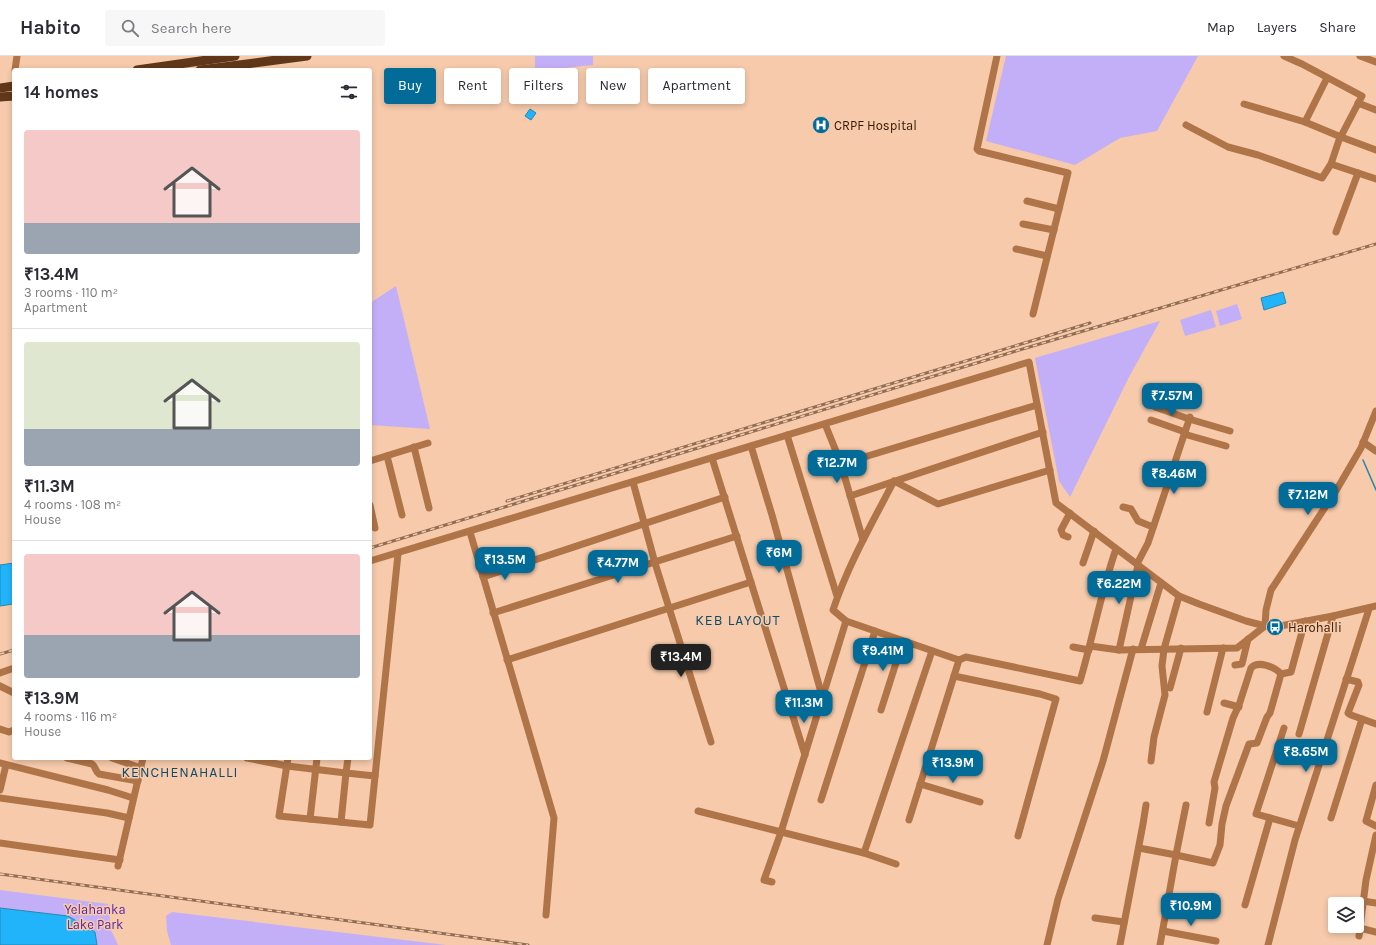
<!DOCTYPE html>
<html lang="en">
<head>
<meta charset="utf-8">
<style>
  body { margin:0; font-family:Karla,sans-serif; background:#f7f7f7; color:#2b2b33; height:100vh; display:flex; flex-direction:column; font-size:15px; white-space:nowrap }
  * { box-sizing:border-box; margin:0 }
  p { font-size:13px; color:#7c7c81 }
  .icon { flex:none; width:22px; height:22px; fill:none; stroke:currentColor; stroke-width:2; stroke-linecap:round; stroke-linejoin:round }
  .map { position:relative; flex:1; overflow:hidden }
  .side { position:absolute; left:12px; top:12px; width:360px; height:692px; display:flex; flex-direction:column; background:#fff; border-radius:4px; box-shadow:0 2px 6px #0003 }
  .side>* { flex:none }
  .hud { position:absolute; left:384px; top:12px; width:380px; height:36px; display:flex; gap:8px }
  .controls { position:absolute; left:1328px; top:841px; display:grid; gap:8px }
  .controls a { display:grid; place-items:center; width:36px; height:36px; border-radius:4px; background:#fff; box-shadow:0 2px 6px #0003; font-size:20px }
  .price { position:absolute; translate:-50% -34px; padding:0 9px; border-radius:8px; background:#026b98; color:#fff; font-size:13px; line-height:26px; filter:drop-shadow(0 1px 2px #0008) }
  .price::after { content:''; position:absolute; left:50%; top:24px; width:12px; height:9px; margin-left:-6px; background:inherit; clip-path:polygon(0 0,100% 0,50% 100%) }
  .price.on { background:#222; color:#fff }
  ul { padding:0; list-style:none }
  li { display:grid; align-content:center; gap:8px; height:212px; padding:0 12px }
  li+li { border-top:1px solid #e1e1e2 }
  li span { display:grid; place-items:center; height:124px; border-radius:4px; color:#555 }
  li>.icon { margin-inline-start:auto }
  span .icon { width:72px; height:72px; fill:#fffc; stroke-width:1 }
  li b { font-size:17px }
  h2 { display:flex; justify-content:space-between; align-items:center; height:48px; padding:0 12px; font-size:17px }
  .tag { padding:0 14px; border-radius:4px; background:#fff; box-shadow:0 2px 6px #0003; font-size:14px; line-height:36px }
  .tag.on { background:#026b98; color:#fff }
  header { display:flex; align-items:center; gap:24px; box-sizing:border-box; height:56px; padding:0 20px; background:#fff; border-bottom:1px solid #e1e1e2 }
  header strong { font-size:19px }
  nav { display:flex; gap:22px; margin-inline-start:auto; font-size:14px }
  .search { width:280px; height:36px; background:#f7f7f7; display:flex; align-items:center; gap:10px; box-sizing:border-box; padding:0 14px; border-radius:4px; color:#7c7c81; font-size:15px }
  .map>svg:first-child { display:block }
  .green { fill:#c3aff7 }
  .water { fill:#22b4fa; stroke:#2786b0 }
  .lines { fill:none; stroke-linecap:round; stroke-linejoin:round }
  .stream { stroke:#2786b0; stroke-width:1.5 }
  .minor { stroke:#af7448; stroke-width:7 }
  .major { stroke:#603819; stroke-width:9 }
  .rail-casing { stroke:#906d53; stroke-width:3 }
  .rail { stroke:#f6caab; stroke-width:1.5; stroke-dasharray:4.5; stroke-linecap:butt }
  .labels { text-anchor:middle; stroke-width:3; stroke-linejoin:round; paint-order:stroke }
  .poi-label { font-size:13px; fill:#331903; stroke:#f6caab; text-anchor:start }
  .park-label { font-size:13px; fill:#5a27a1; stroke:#f6caab }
  .neighbourhood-label { font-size:14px; letter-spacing:1px; fill:#0c4c6b; stroke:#f6caab }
</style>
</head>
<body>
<header>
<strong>Habito</strong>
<div class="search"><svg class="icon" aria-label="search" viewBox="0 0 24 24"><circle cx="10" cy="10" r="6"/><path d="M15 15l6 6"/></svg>Search here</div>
<nav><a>Map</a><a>Layers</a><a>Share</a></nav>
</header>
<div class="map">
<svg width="1376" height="889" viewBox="0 0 1376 889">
  <rect width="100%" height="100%" fill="#f6caab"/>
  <g class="green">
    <polygon points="535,0 593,0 593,9 535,15"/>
    <polygon points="1006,0 1198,0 1157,75 1120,82 1075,109 986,85"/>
    <polygon points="396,230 430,373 370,369 370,247"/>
    <polygon points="1237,248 1242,263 1220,270 1216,255"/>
    <polygon points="1211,254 1216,271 1185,280 1180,264"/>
    <polygon points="1160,265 1129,321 1070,441 1059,425 1035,302"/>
    <polygon points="0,834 108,848 111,874 118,889 97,889 95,876 68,860 0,852"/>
    <polygon points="172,856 446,889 171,889 167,875 166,860"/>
  </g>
  <g class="water">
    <polygon points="530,53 536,57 531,64 525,60"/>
    <polygon points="1283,236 1286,247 1264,254 1261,242"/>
    <polygon points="14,507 14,552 13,548 0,550 0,509"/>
    <polygon points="0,852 68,860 95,876 97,889 0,889"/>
  </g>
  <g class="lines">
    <polyline class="stream" points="1363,404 1376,434"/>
    <g class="minor">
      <polyline points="997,0 977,93 979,95 1068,117 1033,258"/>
      <polyline points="1360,0 1376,6"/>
      <polyline points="15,14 17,0"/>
      <polyline points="1327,22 1305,66 1341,81 1376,94"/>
      <polyline points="1358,47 1376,54"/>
      <polyline points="1244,48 1305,66"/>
      <polyline points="1186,69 1228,91 1258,99 1322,122 1331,108 1339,84 1362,40 1302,8 1284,0"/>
      <polyline points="1331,108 1376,123"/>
      <polyline points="1027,145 1059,153"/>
      <polyline points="1023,168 1054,174"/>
      <polyline points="1336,176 1358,117"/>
      <polyline points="1016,193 1047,200"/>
      <polyline points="1155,351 1189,363 1230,375"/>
      <polyline points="1151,364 1185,376"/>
      <polyline points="825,368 840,405 863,484"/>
      <polyline points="1184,378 1226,390"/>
      <polyline points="787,379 837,540"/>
      <polyline points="1363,386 1376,395"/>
      <polyline points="751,390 772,459 822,640"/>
      <polyline points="414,391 429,452"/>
      <polyline points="387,400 402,459"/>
      <polyline points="712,402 805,699"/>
      <polyline points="370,405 428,387"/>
      <polyline points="841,408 1037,349"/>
      <path d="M 1050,414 L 938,448 L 894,425 C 872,467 848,509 833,554 L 846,565 L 959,604 L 966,601 L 1080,625 C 1093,581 1101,536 1116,493"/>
      <polyline points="633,426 655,507 711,686"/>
      <polyline points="850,440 1043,376"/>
      <polyline points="370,449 375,472"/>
      <polyline points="1123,451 1131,453 1138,465 1153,471"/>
      <polyline points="470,476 554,762 546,859"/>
      <polyline points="1068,481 1063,479 1061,474 1070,457"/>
      <polyline points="370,505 1029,306 1056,447 1179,540 1199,548 1246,565 1265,570 1275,571 1333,560 1376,550"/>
      <polyline points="1083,507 1094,475"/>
      <polyline points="1137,508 1148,487 1190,361"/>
      <polyline points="483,521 725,441"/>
      <polyline points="493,557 737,480"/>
      <polyline points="1265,570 1266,554 1271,534 1337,433 1361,392 1376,355"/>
      <polyline points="1090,590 1119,594 1237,592 1265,570"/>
      <polyline points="1073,591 1089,594"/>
      <polyline points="1141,593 1161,527"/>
      <polyline points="1119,594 1138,509"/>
      <polyline points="507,604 751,526"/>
      <polyline points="1235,609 1242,608 1248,583"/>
      <polyline points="0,617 14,612"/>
      <polyline points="954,620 1040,638 1056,643 1018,780"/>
      <polyline points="1346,623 1358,626 1359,629 1348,657 1351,659 1376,668"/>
      <polyline points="0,630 14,637"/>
      <polyline points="1170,632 1181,592"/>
      <polyline points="1224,647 1239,651"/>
      <polyline points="881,654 903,585"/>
      <polyline points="1207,656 1223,592"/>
      <polyline points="1284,672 1256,758 1299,770"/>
      <polyline points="0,673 9,676 14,674"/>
      <polyline points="1299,678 1333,560"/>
      <path d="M 67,702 L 92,708 C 96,711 95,715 99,718 L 138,725"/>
      <polyline points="112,702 141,712"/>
      <polyline points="247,702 287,710 346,717 341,766"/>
      <polyline points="288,702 279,760 370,769 398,498"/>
      <polyline points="348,702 346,717 375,720"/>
      <polyline points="1151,705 1154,681 1165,639 1162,610 1164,593 1179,540"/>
      <polyline points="0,707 108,734 133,742"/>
      <polyline points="920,728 980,746"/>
      <polyline points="1376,729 1366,765 1376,770"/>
      <polyline points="0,734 6,709"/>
      <polyline points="0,742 107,757 129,762"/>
      <polyline points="821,744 875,575"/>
      <polyline points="1186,749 1176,799 1213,807 1220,789 1222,768 1226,750 1249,688 1257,687 1267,661 1270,657 1281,618 1291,616 1305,565"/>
      <polyline points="698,755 864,797 896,808"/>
      <polyline points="1331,762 1362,663"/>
      <polyline points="310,763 317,702"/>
      <polyline points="909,764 959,604"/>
      <path d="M 1209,767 L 1215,732 L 1214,726 L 1219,709 L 1233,662 L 1239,649 L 1251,612 C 1258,604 1275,611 1281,618"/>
      <polyline points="0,787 120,804"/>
      <polyline points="1139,792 1176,799 1160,889"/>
      <polyline points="864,797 932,595"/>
      <polyline points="118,810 143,702"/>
      <polyline points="772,826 764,824 781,776 846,565"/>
      <polyline points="1363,845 1376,847"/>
      <polyline points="1245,849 1270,762"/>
      <polyline points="1095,862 1124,866"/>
      <polyline points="1360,872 1376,876"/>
      <polyline points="1163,875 1216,885"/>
      <polyline points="1359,880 1366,824 1376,779"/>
      <polyline points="1047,889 1058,843 1103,705 1133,593"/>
      <polyline points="1120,889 1143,768 1146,749"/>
      <polyline points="1268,889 1295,784 1369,553"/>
    </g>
    <g class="major">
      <polyline points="137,14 235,0"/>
      <polyline points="200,14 307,0"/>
      <polyline points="0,32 14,30"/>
      <polyline points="0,41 14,40"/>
    </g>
    <defs>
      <g id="rail">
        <polyline points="507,445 1090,267"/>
        <polyline points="370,492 1026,292 1376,188"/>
        <polyline points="0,598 14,594"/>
        <polyline points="0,818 528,889"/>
      </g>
    </defs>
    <use href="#rail" class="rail-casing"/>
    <use href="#rail" class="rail"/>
  </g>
  <defs>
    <symbol id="hospital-disc" viewBox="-11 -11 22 22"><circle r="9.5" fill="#026b98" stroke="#f6caab"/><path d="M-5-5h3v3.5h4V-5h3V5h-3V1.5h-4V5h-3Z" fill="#fff"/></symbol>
    <symbol id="bus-disc" viewBox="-11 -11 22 22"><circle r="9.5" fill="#026b98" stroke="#f6caab"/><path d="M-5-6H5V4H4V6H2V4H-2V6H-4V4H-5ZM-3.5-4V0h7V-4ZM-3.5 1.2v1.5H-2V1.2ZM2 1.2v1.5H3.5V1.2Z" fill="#fff"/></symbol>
  </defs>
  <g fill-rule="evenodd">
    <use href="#hospital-disc" x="811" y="59" width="20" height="20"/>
    <use href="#bus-disc" x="1265" y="561" width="20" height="20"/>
  </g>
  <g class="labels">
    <g class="poi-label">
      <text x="834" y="74">CRPF Hospital</text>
      <text x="1288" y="576">Harohalli</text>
    </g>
    <g class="park-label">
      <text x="95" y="858">Yelahanka<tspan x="95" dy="15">Lake Park</tspan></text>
    </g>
    <g class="neighbourhood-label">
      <text x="738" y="569">KEB LAYOUT</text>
      <text x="180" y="721">KENCHENAHALLI</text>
    </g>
  </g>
</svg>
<div class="controls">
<a><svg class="icon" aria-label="layers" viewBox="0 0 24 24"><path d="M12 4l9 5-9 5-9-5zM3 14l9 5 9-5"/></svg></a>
</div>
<b class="price" style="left:1172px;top:361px">₹7.57M</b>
<b class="price" style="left:837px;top:428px">₹12.7M</b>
<b class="price" style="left:1174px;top:439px">₹8.46M</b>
<b class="price" style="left:1308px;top:460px">₹7.12M</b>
<b class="price" style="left:779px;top:518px">₹6M</b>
<b class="price" style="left:505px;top:525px">₹13.5M</b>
<b class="price" style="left:618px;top:528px">₹4.77M</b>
<b class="price" style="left:1119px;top:549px">₹6.22M</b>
<b class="price" style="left:883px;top:616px">₹9.41M</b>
<b class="price on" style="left:681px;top:622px">₹13.4M</b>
<b class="price" style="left:804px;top:668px">₹11.3M</b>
<b class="price" style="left:1306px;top:717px">₹8.65M</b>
<b class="price" style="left:953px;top:728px">₹13.9M</b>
<b class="price" style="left:1191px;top:871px">₹10.9M</b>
<div class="hud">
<a class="tag on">Buy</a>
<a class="tag">Rent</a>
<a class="tag">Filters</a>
<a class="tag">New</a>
<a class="tag">Apartment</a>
</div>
<section class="side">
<h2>14 homes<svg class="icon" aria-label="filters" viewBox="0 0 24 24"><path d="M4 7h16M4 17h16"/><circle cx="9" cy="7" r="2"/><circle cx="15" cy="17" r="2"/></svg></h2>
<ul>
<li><span style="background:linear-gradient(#f6c9c9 75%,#9aa5b1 0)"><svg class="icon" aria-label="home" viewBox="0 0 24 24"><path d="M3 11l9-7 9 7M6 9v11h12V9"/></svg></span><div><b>₹13.4M</b><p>3 rooms · 110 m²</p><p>Apartment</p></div></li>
<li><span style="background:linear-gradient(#dfe7d0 70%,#9aa5b1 0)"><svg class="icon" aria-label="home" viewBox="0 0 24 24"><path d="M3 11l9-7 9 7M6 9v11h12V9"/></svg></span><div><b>₹11.3M</b><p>4 rooms · 108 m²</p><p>House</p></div></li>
<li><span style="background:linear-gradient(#f6c9c9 65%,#9aa5b1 0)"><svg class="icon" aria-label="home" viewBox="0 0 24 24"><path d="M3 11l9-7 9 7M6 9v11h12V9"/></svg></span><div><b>₹13.9M</b><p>4 rooms · 116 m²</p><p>House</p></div></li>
</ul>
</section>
</div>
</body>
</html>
